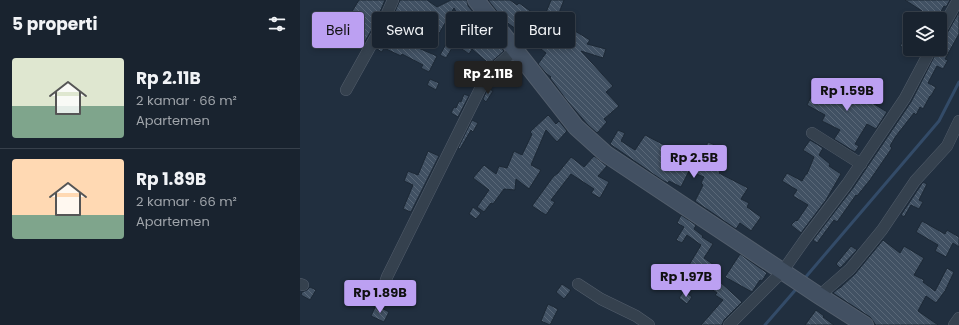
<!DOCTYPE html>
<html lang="id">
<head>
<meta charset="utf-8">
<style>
  body { margin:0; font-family:Poppins,sans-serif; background:#222b37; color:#f1f3f6; height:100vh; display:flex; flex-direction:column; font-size:15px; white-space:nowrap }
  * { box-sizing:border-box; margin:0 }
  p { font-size:13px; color:#9fa4aa }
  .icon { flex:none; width:22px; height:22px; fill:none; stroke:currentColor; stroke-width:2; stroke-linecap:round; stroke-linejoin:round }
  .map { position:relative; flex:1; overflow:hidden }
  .side { display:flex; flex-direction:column; background:#19232f; width:300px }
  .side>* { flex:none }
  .top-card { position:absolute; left:12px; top:12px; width:380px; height:36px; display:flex; gap:8px }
  .tools { position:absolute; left:603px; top:12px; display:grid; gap:8px }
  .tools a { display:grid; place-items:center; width:44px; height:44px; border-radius:4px; background:#19232f; box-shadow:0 2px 6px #0003,0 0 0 1px #37404b; font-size:20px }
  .price { position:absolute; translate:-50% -34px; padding:0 9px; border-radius:4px; background:#bca0f2; color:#111; font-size:13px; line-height:26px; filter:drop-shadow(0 1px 2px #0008) }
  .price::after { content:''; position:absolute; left:50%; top:24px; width:12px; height:9px; margin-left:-6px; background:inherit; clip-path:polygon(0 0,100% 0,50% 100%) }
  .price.current { background:#222; color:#fff }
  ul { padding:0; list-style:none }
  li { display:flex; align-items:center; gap:12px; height:100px; padding:0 12px }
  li+li { border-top:1px solid #37404b }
  li span { display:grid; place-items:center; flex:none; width:112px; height:80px; border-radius:4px; color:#555 }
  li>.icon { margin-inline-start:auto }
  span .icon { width:48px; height:48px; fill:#fffc; stroke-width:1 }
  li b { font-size:17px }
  h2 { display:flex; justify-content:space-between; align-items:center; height:48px; padding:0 12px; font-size:17px }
  .pill { padding:0 14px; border-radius:4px; background:#19232f; box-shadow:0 2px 6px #0003,0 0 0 1px #37404b; font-size:14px; line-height:36px }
  .pill.current { background:#bca0f2; color:#111 }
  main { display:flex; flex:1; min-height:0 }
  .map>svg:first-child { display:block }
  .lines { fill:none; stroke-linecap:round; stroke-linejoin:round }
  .stream { stroke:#334b68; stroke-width:3 }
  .building { fill:url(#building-back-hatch); stroke:#1c2835; fill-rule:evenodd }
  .street-casing { stroke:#535e6c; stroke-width:12 }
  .secondary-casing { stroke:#535e6c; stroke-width:18 }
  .street { stroke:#35414e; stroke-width:11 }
  .secondary { stroke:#425062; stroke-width:16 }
</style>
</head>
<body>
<main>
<section class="side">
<h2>5 properti<svg class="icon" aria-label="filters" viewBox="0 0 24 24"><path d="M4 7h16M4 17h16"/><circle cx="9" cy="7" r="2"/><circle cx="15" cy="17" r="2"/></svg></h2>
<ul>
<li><span style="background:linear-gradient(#dfe7d0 60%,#7fa58c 0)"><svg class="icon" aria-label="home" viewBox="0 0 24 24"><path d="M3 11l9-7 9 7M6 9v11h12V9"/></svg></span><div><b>Rp 2.11B</b><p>2 kamar · 66 m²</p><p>Apartemen</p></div></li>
<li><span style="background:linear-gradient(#ffd9b3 70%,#7fa58c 0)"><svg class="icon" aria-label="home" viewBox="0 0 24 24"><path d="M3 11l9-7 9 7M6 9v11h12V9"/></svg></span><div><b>Rp 1.89B</b><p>2 kamar · 66 m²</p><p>Apartemen</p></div></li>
</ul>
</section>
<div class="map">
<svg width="659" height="325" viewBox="0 0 659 325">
  <defs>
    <pattern id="building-back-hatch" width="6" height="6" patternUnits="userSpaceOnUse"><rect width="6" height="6" fill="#415163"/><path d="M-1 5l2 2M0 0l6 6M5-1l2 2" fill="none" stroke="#5a6878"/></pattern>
  </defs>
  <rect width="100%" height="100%" fill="#212f3f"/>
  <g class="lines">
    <g class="stream">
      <polyline points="504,279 639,121 659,82"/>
      <polyline points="465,325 498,287"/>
    </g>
  </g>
  <g class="building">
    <polygon points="59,0 85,0 74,26 63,45 55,40 57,36 51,32 56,23 48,18"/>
    <path d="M 100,0 L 127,0 L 137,7 L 151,0 L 167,0 L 168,6 L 174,13 L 160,19 L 154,8 L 137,37 L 124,30 L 116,47 L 137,56 L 129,72 L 121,68 L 123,65 L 102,54 L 101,56 L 84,48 L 82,52 L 77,49 L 86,32 ZM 102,18 L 116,25 L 106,43 L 92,37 Z"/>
    <polygon points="188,0 210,0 217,5 219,3 236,15 239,11 245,15 251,0 264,0 257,18 265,25 290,40 287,44 306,49 303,58 281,51 313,86 306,92 319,106 304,119 307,122 297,133 288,125 268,102 250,78 251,77 246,73 238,64 246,53 203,19"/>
    <polygon points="605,0 650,0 646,7 644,6 637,19 618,19 622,11"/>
    <polygon points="659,12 659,34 645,59 648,60 643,69 637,66 628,83 636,87 631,96 630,96 623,109 620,107 616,115 614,113 596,136 590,146 592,148 570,180 557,196 556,195 537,222 534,220 517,243 513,240 553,188 611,102 638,49 640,49 640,42 642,39 646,35"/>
    <polygon points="175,18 182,22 184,26 183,28 190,33 204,51 188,65 186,63 187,62 172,49 169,54 154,43"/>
    <polygon points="605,38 610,41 610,51 600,46"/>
    <polygon points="146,44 152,48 146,58 140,55"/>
    <polygon points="130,79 139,83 136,90 127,85"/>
    <polygon points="552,80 559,83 557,87 566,91 564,93 573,98 571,102 587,112 576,129 567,124 555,144 559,146 555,152 534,139 540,130 522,121 525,115 507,105 511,97 513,98 522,83 544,96"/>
    <polygon points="188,88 193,91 186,102 183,99"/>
    <polygon points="164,94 169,96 158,117 151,113 154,107 156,108 159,101 161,102"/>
    <polygon points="248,115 256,124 259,121 267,131 257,142 246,130 231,165 241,170 229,189 216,179 215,190 204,189 193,204 191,203 184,212 177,207 189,190 173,178 184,165 196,174 199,166 207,168 214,151 222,155 232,134 230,132"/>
    <polygon points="172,120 178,123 173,132 171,130 160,149 158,148"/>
    <polygon points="318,130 325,133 321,141 335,150 345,135 374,150 373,152 398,163 408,142 417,146 408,163 421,169 419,173 448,188 441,199 449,203 447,207 461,217 451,231 440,223 436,229 395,201 403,185 401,183 404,177 389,171 381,187 369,181 368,183 362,180 310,144"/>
    <polygon points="510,140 523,148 519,155 530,164 529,166 541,174 526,200 501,233 491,225 496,220 497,221 508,205 493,196 497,190 482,181 487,173 502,181 506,174 507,174 514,157 503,150"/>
    <polygon points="128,151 139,156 111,212 103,209 113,185 104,181 108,171 118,175"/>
    <polygon points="294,156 307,166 298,176 309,182 300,198 291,193 294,189 271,174 251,200 255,202 246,215 232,206 253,177 258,173 271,157 284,167"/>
    <polygon points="623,182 627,184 619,200 623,202 619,209 611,205 604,217 601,215"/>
    <polygon points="173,207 181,213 176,219 169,214"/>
    <polygon points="381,215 396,225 394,229 403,236 402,237 413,244 404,258 414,265 409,272 442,302 424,320 422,325 401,325 423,300 415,295 417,293 392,275 390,277 383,273 388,264 389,265 401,245 387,235 382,243 376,240 384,227 377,223"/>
    <polygon points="622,221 645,234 647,230 659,237 659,247 653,243 646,257 635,251 638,245 616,232"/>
    <polygon points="583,240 600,253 604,246 624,258 614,275 624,280 623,282 635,291 647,268 654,272 645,291 636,303 626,296 618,311 638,325 576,325 570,317 533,293 539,288 540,288 555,274"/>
    <polygon points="551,246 557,250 540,268 536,264"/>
    <polygon points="440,254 467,273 462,281 460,280 452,292 425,277"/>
    <polygon points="262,284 271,290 264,299 256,292"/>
    <polygon points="10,287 16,290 10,300 1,295 2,292 7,290"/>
    <polygon points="384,291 392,297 387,304 379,298"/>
    <polygon points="248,304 258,309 250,325 241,321"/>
    <polygon points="76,305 89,312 84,322 71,316"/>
    <polygon points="516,310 524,316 523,317 534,325 505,325"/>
  </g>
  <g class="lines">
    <defs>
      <g id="street">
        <polyline points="640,32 658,0"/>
        <polyline points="46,90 80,29 93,0"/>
        <polyline points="512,133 561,164"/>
        <polyline points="0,284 3,285"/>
        <polyline points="278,284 301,299 336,316 349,325"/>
        <polyline points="84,286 87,277 184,81 190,72 215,50"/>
        <polyline points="519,296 550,269 582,230 615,181 647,146 659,121"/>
        <polyline points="429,325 482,272 506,238 547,184 605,98 631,49"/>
        <polyline points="654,325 659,318"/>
      </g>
      <polyline id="secondary" points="176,0 276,127 306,154 518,295 565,325"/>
    </defs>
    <use href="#street" class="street-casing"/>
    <use href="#secondary" class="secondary-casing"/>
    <use href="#street" class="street"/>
    <use href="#secondary" class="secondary"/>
  </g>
</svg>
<div class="tools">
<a><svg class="icon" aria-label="layers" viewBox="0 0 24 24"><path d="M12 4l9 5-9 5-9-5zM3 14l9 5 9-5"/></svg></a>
</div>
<b class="price current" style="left:188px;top:95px">Rp 2.11B</b>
<b class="price" style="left:547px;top:112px">Rp 1.59B</b>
<b class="price" style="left:394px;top:179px">Rp 2.5B</b>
<b class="price" style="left:386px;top:298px">Rp 1.97B</b>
<b class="price" style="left:80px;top:314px">Rp 1.89B</b>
<div class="top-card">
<a class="pill current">Beli</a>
<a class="pill">Sewa</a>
<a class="pill">Filter</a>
<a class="pill">Baru</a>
</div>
</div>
</main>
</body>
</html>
